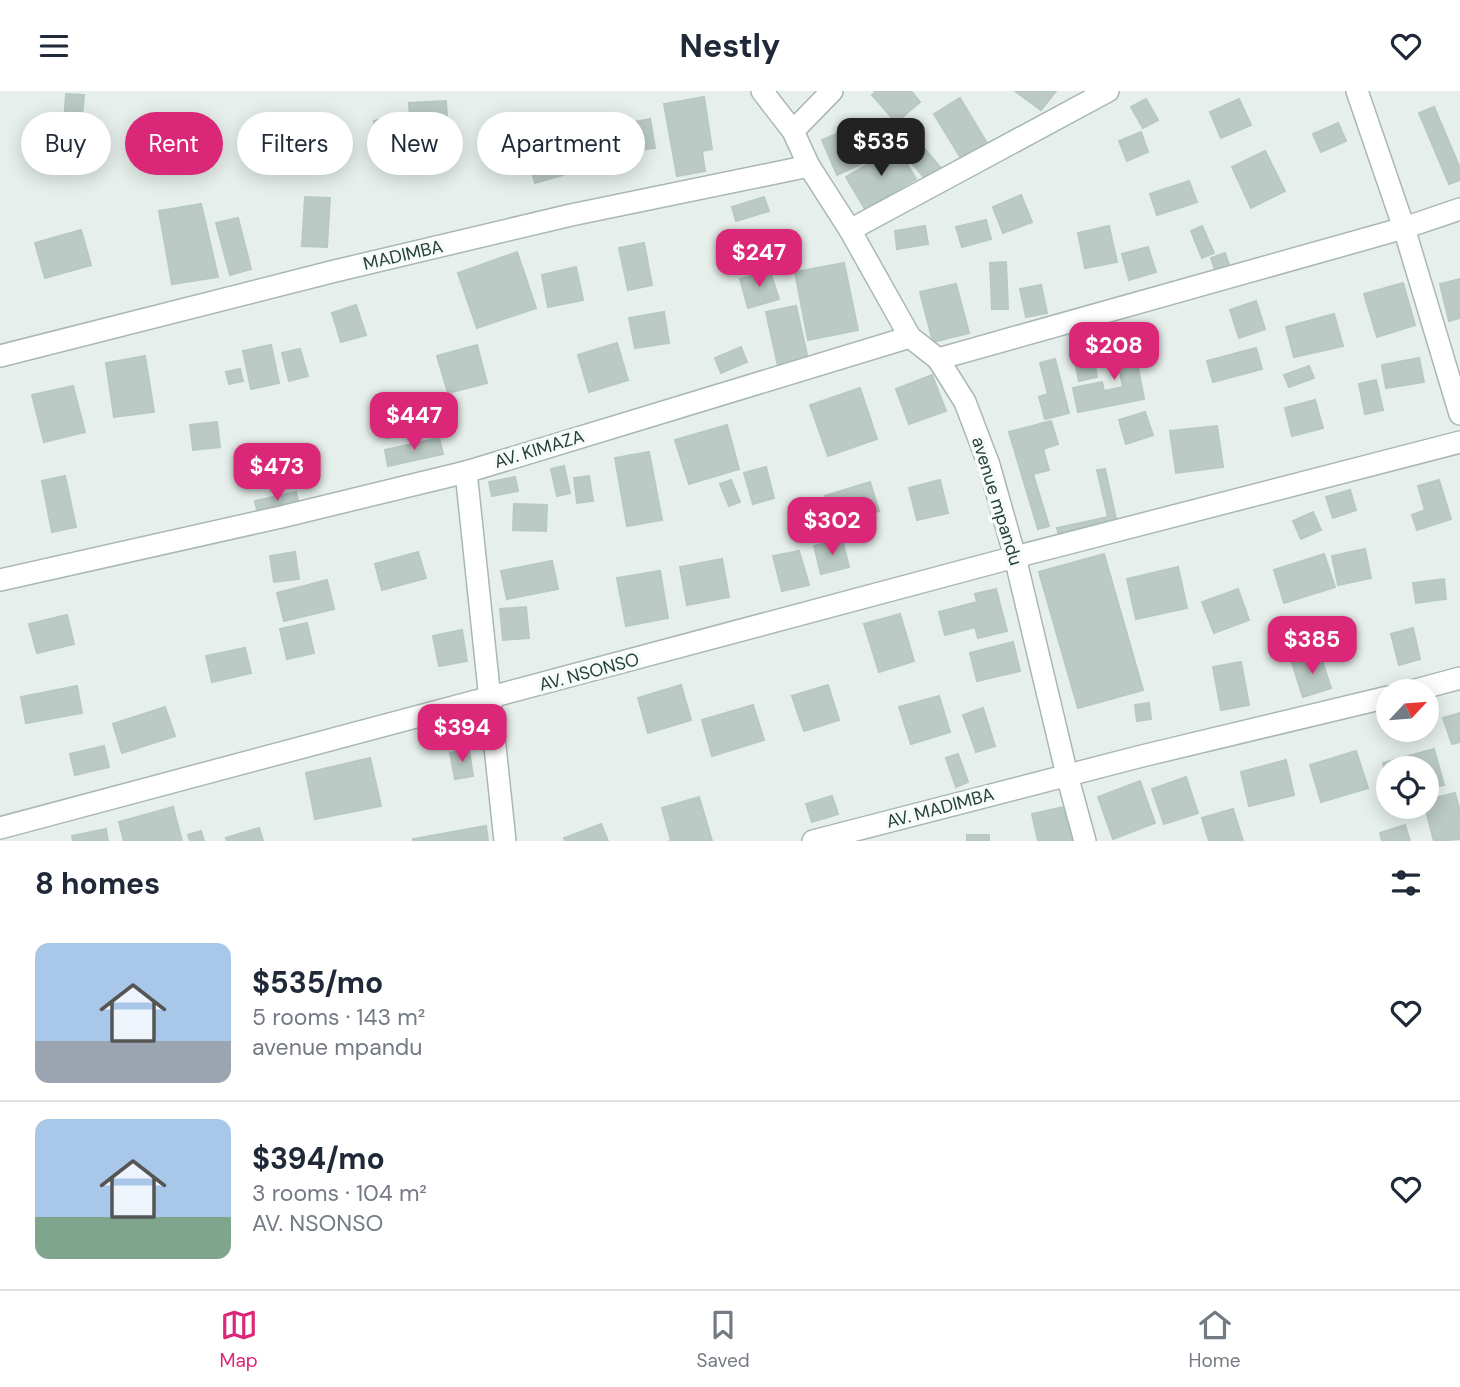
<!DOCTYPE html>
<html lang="en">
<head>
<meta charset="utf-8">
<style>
  body { margin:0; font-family:"DM Sans",sans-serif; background:#f2f2f3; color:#1f2937; height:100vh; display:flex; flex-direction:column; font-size:26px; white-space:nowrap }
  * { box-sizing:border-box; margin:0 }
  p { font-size:23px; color:#747a83 }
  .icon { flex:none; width:38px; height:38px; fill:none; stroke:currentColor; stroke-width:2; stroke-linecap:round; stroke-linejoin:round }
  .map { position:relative; height:750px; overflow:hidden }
  .panel { display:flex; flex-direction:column; background:#fff; flex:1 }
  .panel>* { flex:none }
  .hud { position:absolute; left:21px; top:21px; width:700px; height:63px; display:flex; gap:14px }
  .needle { width:46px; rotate:64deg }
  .controls { position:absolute; left:1376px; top:588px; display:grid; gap:14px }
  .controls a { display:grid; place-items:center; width:63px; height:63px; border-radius:50%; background:#fff; box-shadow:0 4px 18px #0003; font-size:35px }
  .price { position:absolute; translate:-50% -60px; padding:0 16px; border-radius:14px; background:#db2777; color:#fff; font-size:23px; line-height:46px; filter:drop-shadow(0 2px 4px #0008) }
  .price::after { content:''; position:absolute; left:50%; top:42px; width:21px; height:16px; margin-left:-10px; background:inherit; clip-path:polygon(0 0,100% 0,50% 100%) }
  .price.current { background:#222; color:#fff }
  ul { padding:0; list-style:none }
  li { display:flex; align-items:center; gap:21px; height:175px; padding:0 35px }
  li+li { border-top:2px solid #e0e1e3 }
  li span { display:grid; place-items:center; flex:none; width:196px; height:140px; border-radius:14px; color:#555 }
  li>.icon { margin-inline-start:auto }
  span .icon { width:84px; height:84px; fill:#fffc; stroke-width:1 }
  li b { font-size:30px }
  h2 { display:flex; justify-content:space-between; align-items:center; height:84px; padding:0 35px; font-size:30px }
  .pill { padding:0 24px; border-radius:32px; background:#fff; box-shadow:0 4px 18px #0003; font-size:24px; line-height:63px }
  .pill.current { background:#db2777; color:#fff }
  header { display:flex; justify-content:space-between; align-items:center; height:91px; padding:0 35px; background:#fff; font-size:32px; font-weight:700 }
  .dock { display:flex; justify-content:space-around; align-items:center; height:98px; border-top:2px solid #e0e1e3; background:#fff; font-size:19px; color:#747a83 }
  .dock a { display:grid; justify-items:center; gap:4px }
  .dock .current { color:#db2777 }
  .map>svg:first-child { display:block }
  .building { fill:#bbcac4; stroke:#b8c9c2; stroke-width:2 }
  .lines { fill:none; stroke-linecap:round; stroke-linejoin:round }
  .minor-casing { stroke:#a8b8b2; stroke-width:24 }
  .minor { stroke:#fff; stroke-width:21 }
  .labels { text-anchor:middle; stroke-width:7; stroke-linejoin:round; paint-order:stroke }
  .street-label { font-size:18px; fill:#24423a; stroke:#f7fbf9 }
</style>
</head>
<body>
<header><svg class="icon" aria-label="menu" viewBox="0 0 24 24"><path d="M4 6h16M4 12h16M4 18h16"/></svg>Nestly<svg class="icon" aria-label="heart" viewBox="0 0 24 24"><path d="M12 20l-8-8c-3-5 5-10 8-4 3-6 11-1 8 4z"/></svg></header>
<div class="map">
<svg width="1460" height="750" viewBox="0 0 1460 750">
  <rect width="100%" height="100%" fill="#e6efeb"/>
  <g class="building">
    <polygon points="876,0 911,0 920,11 896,31 872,4"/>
    <polygon points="1015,0 1056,0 1041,19"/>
    <polygon points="66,3 84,4 81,37 64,35"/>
    <polygon points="704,6 712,58 702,60 705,80 677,85 664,13"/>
    <polygon points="960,7 988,54 962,69 934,23"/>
    <polygon points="1146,8 1158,29 1143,37 1131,16"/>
    <polygon points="1239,8 1251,34 1221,47 1210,21"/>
    <polygon points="446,10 448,41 411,43 409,12"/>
    <polygon points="1434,16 1460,77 1460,89 1449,93 1419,22"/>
    <polygon points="394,25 398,42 378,47 374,30"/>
    <polygon points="650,28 655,57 634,60 629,32"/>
    <polygon points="1338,32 1346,50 1321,61 1313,43"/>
    <polygon points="848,38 863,72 837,84 822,49"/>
    <polygon points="576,39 587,77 535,92 524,53"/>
    <polygon points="1141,41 1148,61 1127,70 1119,50"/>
    <polygon points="897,56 916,88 865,118 846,86"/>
    <polygon points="925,58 943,80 929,92 911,71"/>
    <polygon points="1265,60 1285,100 1251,117 1232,76"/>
    <polygon points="1189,90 1197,111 1157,124 1150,103"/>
    <polygon points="1021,104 1032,131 1003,142 993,116"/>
    <polygon points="305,106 330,107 327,156 302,155"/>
    <polygon points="764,106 769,120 736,130 732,116"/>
    <polygon points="201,113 218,186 172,193 159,120"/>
    <polygon points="238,127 251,178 230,184 216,132"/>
    <polygon points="986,129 991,148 962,156 956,136"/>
    <polygon points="925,135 928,153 897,158 895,140"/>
    <polygon points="1109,135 1117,171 1085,177 1078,142"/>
    <polygon points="1202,135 1214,162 1202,167 1191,140"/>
    <polygon points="81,139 91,174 45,187 35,152"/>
    <polygon points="644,152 652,194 628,199 619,157"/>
    <polygon points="1148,156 1156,181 1129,189 1122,163"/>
    <polygon points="517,161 536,217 477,237 458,182"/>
    <polygon points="1225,162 1230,176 1216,181 1211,167"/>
    <polygon points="1006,171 1008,218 992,218 990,172"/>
    <polygon points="844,172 858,239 808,249 795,181"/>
    <polygon points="576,176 583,209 548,216 542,184"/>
    <polygon points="770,180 779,208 748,217 740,188"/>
    <polygon points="1460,188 1460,227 1449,230 1440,193"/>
    <polygon points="1403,192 1415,234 1377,246 1364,203"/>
    <polygon points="956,193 969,242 933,251 920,201"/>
    <polygon points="1041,194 1047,222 1026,226 1020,198"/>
    <polygon points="1256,210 1265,238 1239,247 1230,219"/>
    <polygon points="356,214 366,244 341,251 332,222"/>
    <polygon points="796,215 808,268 778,275 766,221"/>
    <polygon points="664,221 669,252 635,257 629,227"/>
    <polygon points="1334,223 1343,255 1294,266 1286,236"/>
    <polygon points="1132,245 1144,308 1078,321 1073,297 1102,291 1104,300 1123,296 1113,249"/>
    <polygon points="617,252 628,289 589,301 578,264"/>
    <polygon points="1091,253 1097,286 1079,290 1072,257"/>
    <polygon points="271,254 279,292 251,298 243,260"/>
    <polygon points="477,254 487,292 448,302 437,265"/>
    <polygon points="741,256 747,271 721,282 715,267"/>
    <polygon points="1256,257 1262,278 1213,291 1207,270"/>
    <polygon points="300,258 308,285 289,290 282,262"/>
    <polygon points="145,265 154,321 114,326 106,272"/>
    <polygon points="1419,267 1424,291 1386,297 1382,274"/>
    <polygon points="1055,268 1069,322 1045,328 1039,306 1048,303 1040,272"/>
    <polygon points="1309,275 1314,287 1289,296 1284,284"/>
    <polygon points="240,278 243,290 229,293 226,281"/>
    <polygon points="932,284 946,320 909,333 896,298"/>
    <polygon points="1376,289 1383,319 1365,323 1359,293"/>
    <polygon points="73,295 85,341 44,351 32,304"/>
    <polygon points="860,297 877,348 828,365 810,314"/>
    <polygon points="429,304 435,339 387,347 380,313"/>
    <polygon points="1315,309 1323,337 1292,345 1285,317"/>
    <polygon points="1145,321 1153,344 1126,353 1119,329"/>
    <polygon points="1051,330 1058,353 1043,358 1049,379 1033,383 1049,435 1038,438 1009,341"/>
    <polygon points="217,331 220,356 193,359 190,334"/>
    <polygon points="727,334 739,378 689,393 675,349"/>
    <polygon points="1217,335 1223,376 1176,382 1170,340"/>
    <polygon points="439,347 443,363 388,375 385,359"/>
    <polygon points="649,361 662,429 627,435 615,367"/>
    <polygon points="564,375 570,402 557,405 551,378"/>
    <polygon points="766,376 774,407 753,413 744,382"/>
    <polygon points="1105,378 1117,432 1059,445 1057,437 1108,426 1097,379"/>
    <polygon points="65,385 76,436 52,441 42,390"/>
    <polygon points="589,385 593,410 577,412 574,387"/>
    <polygon points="515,386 518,400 492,405 489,391"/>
    <polygon points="731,389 740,411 729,415 720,393"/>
    <polygon points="940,389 948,422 917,429 909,397"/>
    <polygon points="1439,389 1451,428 1417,439 1412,424 1425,419 1418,395"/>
    <polygon points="870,391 879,420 835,435 825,405"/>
    <polygon points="1350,399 1356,419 1333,427 1326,406"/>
    <polygon points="296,401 299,413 258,423 255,410"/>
    <polygon points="514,413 547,414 546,440 513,439"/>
    <polygon points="1313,421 1321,439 1301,448 1293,430"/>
    <polygon points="842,448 849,476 821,483 814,455"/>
    <polygon points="1365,458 1371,487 1338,494 1332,465"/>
    <polygon points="799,460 809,494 782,500 773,465"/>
    <polygon points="295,461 299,488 274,491 270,465"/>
    <polygon points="418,461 426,487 382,499 375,473"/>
    <polygon points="1104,463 1143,599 1078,617 1039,481"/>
    <polygon points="1324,463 1335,496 1284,512 1274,479"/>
    <polygon points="722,468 729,506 687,514 680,476"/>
    <polygon points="552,470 558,498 507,508 501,480"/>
    <polygon points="1178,476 1187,517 1136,528 1127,488"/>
    <polygon points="660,480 668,527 626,535 617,487"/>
    <polygon points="1444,488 1446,508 1416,512 1413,492"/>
    <polygon points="327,489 334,518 284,530 277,502"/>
    <polygon points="996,498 1007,540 978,547 975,536 945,544 939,521 977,511 975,503"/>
    <polygon points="1238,498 1249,529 1214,542 1202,511"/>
    <polygon points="526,516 529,547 503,549 500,518"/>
    <polygon points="900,523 914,570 879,581 864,533"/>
    <polygon points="67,524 74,553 37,562 29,533"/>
    <polygon points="307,532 314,562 287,568 280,538"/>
    <polygon points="1413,537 1420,568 1399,574 1391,543"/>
    <polygon points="462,539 467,570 439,575 433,545"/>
    <polygon points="1013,551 1020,580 977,590 970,562"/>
    <polygon points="245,557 251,582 212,591 206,565"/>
    <polygon points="1320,563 1331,597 1303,606 1292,572"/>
    <polygon points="1241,571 1249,614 1221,619 1213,576"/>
    <polygon points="681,594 691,629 648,642 638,607"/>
    <polygon points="828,594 839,629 804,640 792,605"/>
    <polygon points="77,595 82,622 26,632 21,606"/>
    <polygon points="939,605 950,641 911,653 899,616"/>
    <polygon points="1149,612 1151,628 1137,630 1135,614"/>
    <polygon points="753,614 764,649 712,665 702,629"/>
    <polygon points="165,616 175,645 122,662 113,633"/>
    <polygon points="983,617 995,655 976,661 963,624"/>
    <polygon points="1460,622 1460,651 1452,653 1443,627"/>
    <polygon points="104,655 109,676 75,684 70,663"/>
    <polygon points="1434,658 1444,694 1426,698 1426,677 1388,677 1388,691 1383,672"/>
    <polygon points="469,659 473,685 455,688 450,662"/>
    <polygon points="1356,660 1368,697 1321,711 1310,674"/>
    <polygon points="958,663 968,691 956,696 946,667"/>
    <polygon points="370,667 381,715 315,728 306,682"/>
    <polygon points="1286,669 1294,704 1249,715 1241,681"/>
    <polygon points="1186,686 1198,722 1164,733 1152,698"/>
    <polygon points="1140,690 1155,732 1113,748 1098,706"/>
    <polygon points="1455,702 1460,721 1460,748 1434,750 1426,720 1418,724 1416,716 1426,716 1426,709"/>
    <polygon points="832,705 838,723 812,731 806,713"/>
    <polygon points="699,706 712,750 669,750 671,749 662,717"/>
    <polygon points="173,716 182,750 124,750 119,731"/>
    <polygon points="1064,716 1072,750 1038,750 1032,723"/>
    <polygon points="1233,718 1243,750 1209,750 1202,727"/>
    <polygon points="601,733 608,750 565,750 564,747"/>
    <polygon points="1405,734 1410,750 1382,750 1380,742"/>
    <polygon points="486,735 488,750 413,750 413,748"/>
    <polygon points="259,737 263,750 227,750 226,747"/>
    <polygon points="106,738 108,750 73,750 72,745"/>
    <polygon points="201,740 204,750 190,750 188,744"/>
    <rect x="967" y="744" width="22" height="6"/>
  </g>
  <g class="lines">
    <defs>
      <g id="minor">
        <polyline points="762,0 793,40 809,75 850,139 910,246 938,268 965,311 989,374 1015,466 1067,684 1085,750"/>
        <polyline points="1357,0 1404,137 1460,323"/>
        <polyline points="793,40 832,0"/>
        <polyline points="850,139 1108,0"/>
        <polyline points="0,265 335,180 571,124 809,75"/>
        <polyline points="938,268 1404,137 1460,118"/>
        <polyline points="466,381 505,750"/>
        <polyline points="0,489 281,426 466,381 910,246"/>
        <polyline points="1412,600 1460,587"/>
        <polyline points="0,737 1015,466 1460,351"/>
        <polyline points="813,750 1142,665 1388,606"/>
      </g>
    </defs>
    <use href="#minor" class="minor-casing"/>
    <use href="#minor" class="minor"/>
  </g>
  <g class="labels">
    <g class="street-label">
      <text transform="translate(403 164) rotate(-13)" y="6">MADIMBA</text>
      <text transform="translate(539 358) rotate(-17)" y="6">AV. KIMAZA</text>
      <text transform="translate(997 410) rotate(73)" y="6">avenue mpandu</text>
      <text transform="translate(589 581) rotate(-15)" y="6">AV. NSONSO</text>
      <text transform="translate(940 717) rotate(-15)" y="6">AV. MADIMBA</text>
    </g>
  </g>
</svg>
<div class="controls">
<a><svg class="needle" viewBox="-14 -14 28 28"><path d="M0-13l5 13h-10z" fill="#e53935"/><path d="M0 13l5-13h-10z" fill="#747a83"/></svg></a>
<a><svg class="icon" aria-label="locate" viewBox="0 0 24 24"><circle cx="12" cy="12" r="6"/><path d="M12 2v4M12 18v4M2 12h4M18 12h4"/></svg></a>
</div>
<b class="price current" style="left:881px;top:87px">$535</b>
<b class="price" style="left:759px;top:198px">$247</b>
<b class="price" style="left:1114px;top:291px">$208</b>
<b class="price" style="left:414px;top:361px">$447</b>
<b class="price" style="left:277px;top:412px">$473</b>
<b class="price" style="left:832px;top:466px">$302</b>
<b class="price" style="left:1312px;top:585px">$385</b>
<b class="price" style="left:462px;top:673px">$394</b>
<div class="hud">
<a class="pill">Buy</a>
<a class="pill current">Rent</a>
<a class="pill">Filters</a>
<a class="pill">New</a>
<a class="pill">Apartment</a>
</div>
</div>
<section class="panel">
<h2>8 homes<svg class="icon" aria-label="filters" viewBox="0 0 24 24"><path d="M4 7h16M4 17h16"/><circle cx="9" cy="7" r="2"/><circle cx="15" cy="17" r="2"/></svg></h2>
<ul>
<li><span style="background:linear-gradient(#a9c7e8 70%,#9aa5b1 0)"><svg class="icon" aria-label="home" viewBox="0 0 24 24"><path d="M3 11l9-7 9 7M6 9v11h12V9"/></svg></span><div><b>$535/mo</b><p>5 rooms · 143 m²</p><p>avenue mpandu</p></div><svg class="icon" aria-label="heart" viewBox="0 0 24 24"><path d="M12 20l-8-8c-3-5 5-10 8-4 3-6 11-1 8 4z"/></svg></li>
<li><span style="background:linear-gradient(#a9c7e8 70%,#7fa58c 0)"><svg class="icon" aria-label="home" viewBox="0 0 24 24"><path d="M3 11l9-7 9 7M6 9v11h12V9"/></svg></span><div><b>$394/mo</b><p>3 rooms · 104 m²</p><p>AV. NSONSO</p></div><svg class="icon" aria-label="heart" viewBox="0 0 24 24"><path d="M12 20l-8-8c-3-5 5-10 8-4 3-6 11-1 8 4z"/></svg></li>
</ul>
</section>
<nav class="dock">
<a class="current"><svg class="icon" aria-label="map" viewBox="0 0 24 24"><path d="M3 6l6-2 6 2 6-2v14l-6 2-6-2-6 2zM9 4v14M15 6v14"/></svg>Map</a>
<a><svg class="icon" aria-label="saved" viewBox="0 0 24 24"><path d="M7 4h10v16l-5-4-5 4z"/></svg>Saved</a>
<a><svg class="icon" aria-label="home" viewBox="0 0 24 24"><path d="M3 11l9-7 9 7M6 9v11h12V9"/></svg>Home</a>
</nav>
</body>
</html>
